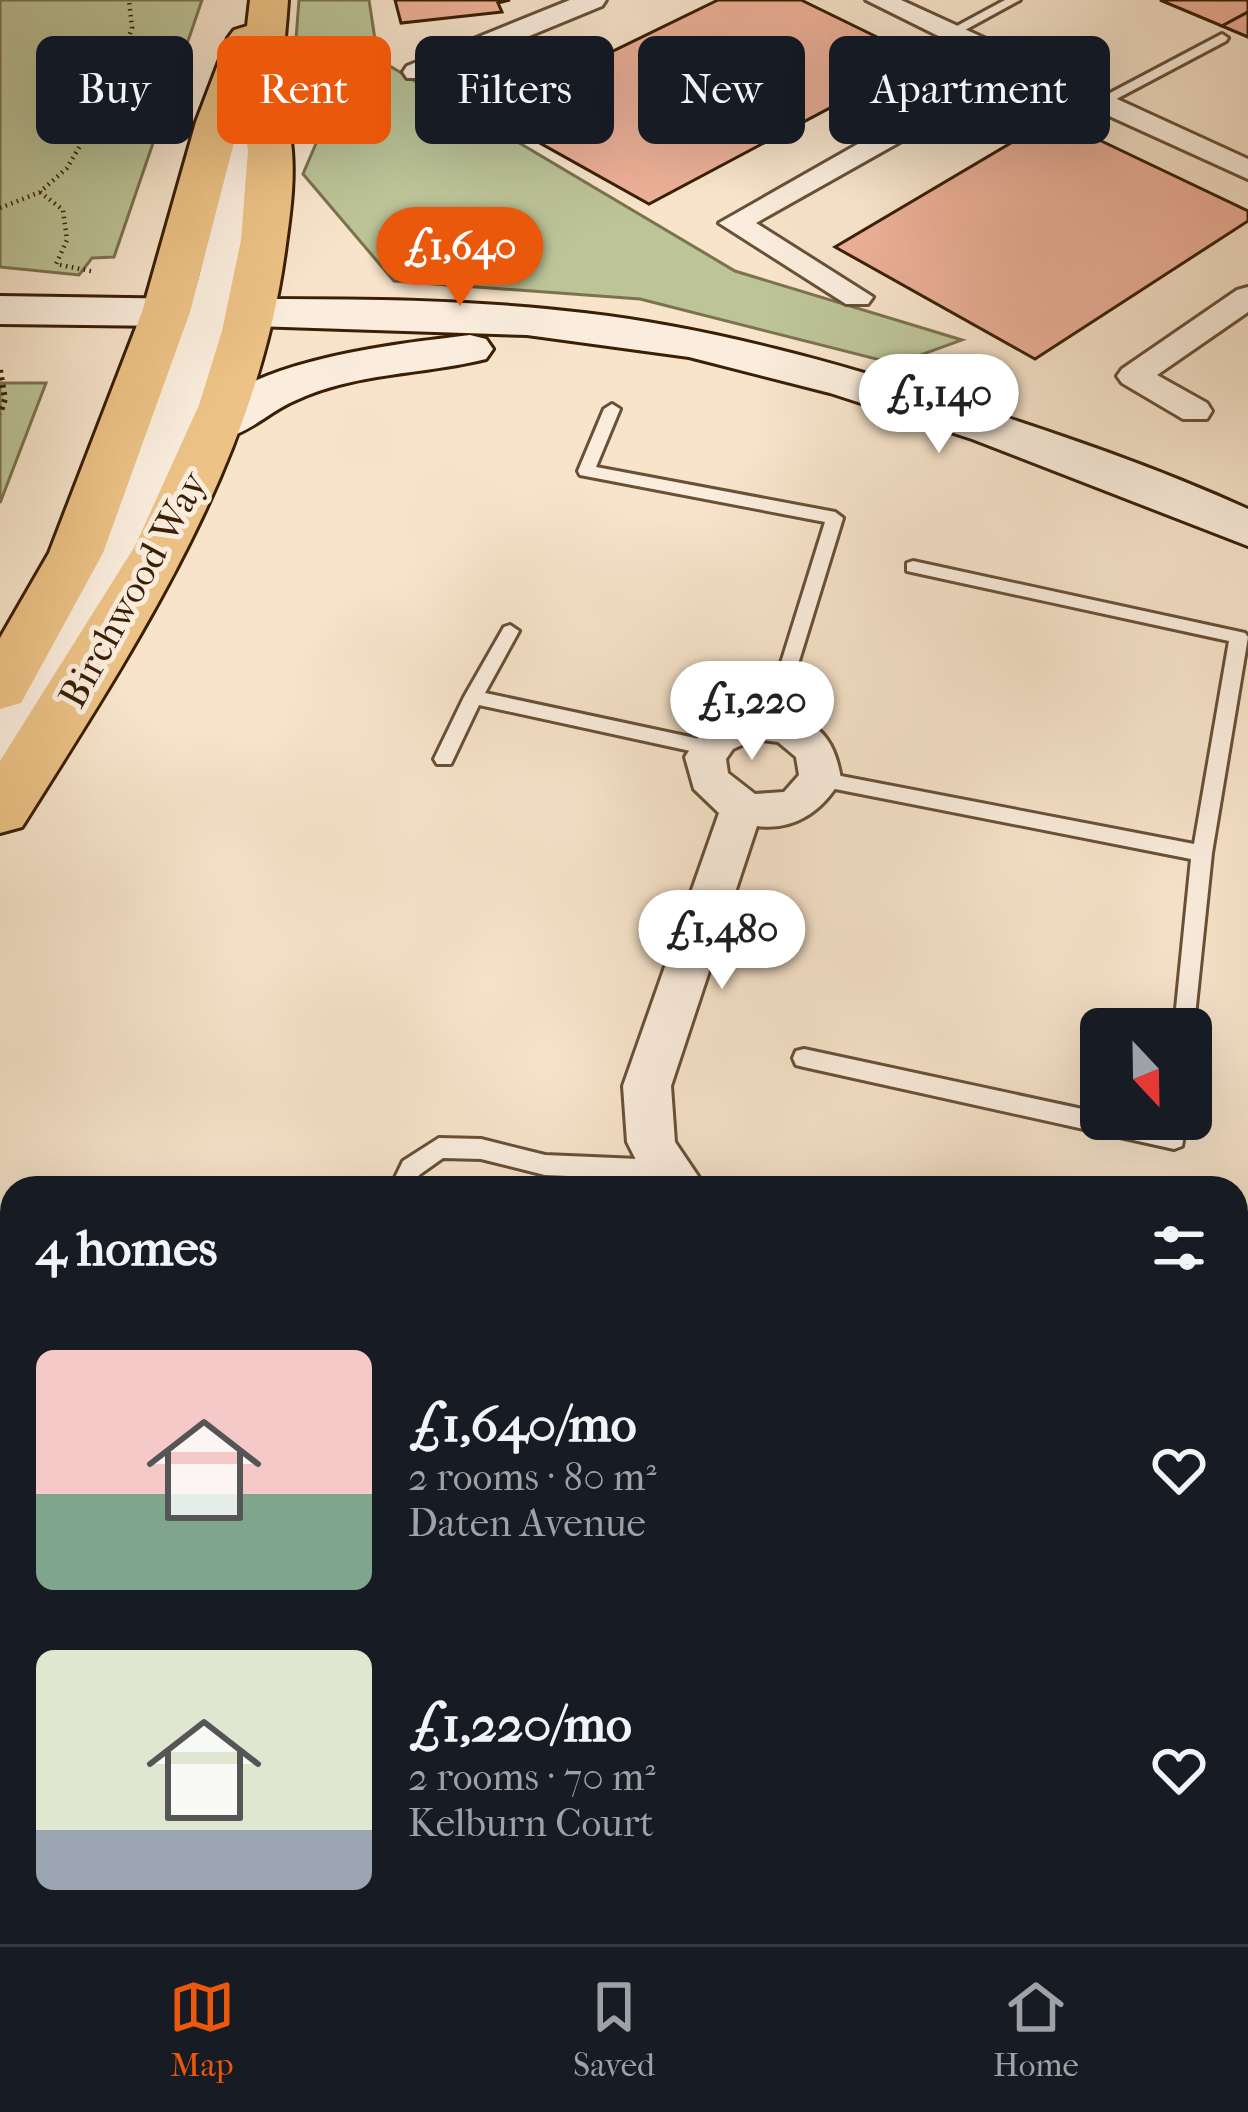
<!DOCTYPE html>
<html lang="en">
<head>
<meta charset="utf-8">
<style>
  body { margin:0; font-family:"IM FELL French Canon",serif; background:#20242c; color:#f1f3f6; height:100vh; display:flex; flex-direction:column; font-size:45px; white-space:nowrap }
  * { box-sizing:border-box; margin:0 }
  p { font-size:39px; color:#9ea1a6 }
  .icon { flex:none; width:66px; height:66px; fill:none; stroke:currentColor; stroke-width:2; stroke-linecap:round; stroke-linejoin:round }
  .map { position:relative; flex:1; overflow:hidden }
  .panel { position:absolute; left:0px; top:1176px; width:1248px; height:768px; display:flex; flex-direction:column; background:#171b24; border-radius:36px 36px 0 0; box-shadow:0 12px 48px #0002 }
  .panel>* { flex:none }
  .banner { position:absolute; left:36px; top:36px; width:1176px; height:108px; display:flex; gap:24px }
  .needle { width:78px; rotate:158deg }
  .fabs { position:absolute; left:1080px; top:1008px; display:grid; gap:24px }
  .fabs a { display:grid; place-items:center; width:132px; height:132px; border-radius:18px; background:#171b24; box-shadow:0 12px 48px #0002; font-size:60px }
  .price { position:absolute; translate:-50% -102px; padding:0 27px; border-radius:42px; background:#fff; color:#222; font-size:39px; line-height:78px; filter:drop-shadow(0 3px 6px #0008) }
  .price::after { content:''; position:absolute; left:50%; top:72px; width:36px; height:27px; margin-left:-18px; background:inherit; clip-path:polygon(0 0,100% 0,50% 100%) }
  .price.active { background:#ea580c; color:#fff }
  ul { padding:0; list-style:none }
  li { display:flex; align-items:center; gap:36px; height:300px; padding:0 36px }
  li span { display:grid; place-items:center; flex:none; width:336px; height:240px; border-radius:18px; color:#555 }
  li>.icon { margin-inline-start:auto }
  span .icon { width:144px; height:144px; fill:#fffc; stroke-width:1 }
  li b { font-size:51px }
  h2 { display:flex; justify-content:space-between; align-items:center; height:144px; padding:0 36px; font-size:51px }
  .tag { padding:0 42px; border-radius:18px; background:#171b24; box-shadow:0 12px 48px #0002; font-size:42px; line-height:108px }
  .tag.active { background:#ea580c; color:#fff }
  .menu { display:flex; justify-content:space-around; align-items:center; height:168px; border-top:3px solid #363941; background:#171b24; font-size:33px; color:#9ea1a6 }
  .menu a { display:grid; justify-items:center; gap:6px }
  .menu .active { color:#ea580c }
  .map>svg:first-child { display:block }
  .green { fill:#bcc498; stroke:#7b724e; stroke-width:3 }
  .building { fill:#edb199; stroke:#3a1f05; stroke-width:3 }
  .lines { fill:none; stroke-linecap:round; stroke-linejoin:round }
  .lane-casing { stroke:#695036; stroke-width:6 }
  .street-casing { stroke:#695036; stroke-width:6 }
  .secondary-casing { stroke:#3a1f05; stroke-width:6 }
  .primary-casing { stroke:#3a1f05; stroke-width:6 }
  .path-far1 { stroke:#3a1f05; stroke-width:4.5; stroke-dasharray:1.5 4.5; stroke-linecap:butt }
  .path { stroke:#3a1f05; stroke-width:6; stroke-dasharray:3 4.5; stroke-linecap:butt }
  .lane { fill:#faeddd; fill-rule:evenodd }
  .street { fill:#faeddd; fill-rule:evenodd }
  .secondary { fill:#faeddd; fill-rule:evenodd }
  .primary { fill:#ecc286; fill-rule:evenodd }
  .labels { text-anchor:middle; stroke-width:10; stroke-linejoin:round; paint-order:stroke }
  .far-street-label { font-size:39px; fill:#3a1f05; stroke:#faeddd }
</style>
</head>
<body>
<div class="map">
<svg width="1248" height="1944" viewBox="0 0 1248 1944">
  <rect width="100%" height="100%" fill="#f7e4cb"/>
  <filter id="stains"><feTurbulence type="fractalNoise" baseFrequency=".00167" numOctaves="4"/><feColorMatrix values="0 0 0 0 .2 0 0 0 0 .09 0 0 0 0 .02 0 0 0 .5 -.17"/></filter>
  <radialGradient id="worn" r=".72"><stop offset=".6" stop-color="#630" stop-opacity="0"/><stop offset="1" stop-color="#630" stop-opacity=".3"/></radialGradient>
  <g class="green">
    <polygon points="0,0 202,0 114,257 92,258 79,275 0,267"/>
    <polygon points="299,0 369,0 378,59 735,271 962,340 896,364 640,299 394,281 303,174 326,120 296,39"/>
    <polygon points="0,383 46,383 0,503"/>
  </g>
  <g class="building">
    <polygon points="395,0 510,0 498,3 502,12 401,23"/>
    <polygon points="718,0 801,0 922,59 649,204 486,113"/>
    <polygon points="1160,0 1248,0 1248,12 1222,26"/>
    <polygon points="1248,12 1248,37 1222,26"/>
    <polygon points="1053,118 1248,211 1248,221 1035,359 835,247"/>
    <polygon points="0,1319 12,1322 12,1932 777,1932 775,1944 0,1944"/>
  </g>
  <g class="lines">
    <defs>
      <g id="lane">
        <polygon points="1005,0 1020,0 954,36 944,33"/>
        <polygon points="1222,34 1228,38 1226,41 1105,105 1093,102"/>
        <polygon points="612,404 620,409 596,467 835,512 843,518 778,729 764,729 762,724 825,522 580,475 578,471 604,409"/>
        <polygon points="913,561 1245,633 1248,637 1212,853 1193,1035 1191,1029 1174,1029 1191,859 820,786 810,779 820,772 1194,844 1229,641 907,571 907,563"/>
        <polygon points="510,625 519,631 485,693 709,741 716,743 719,748 716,753 709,755 479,705 451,764 437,764 434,759 464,697 504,627"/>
        <polygon points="804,1049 1101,1113 1101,1119 1127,1119 1164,1127 1165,1119 1187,1119 1182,1146 1174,1149 804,1067 796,1065 793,1058 796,1051"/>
        <polygon points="439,1138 481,1139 545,1155 662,1160 670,1163 673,1170 670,1177 662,1180 545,1175 481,1159 443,1158 419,1175 413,1188 390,1188 403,1161"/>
        <polygon points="867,1932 897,1932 894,1944 864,1944"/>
      </g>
      <g id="street">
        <polygon points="570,0 606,0 602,6 427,78 407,78 403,72 407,66"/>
        <polygon points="866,0 901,0 1248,159 1248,179 1019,75 756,223 873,297 868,304 846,304 719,223 997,65"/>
        <polygon points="1248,287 1248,312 1157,375 1207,403 1212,411 1207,419 1183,419 1122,383 1117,376 1122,369 1237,290"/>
        <path d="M 752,709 C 804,716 832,722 841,779 C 823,811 794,831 757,826 L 671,1086 L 675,1142 L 706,1188 L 650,1188 L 627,1142 L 623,1086 L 719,813 L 694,789 L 685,757 L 704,728 ZM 755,739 L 778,742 L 796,757 L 799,775 L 784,792 L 755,794 L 728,773 L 726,759 L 733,749 Z"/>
        <polygon points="1236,1324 1248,1328 1248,1471 1236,1476"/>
        <polygon points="1157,1932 1221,1932 1220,1944 1156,1944"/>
      </g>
      <g id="secondary">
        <path d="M 262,98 L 276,101 L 282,110 C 244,165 259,237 237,299 C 352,299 469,299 584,313 C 714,328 841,364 965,404 C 1061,435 1156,467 1248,509 L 1248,546 L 972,439 L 830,393 L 689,357 L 527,335 L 253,326 L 238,330 L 222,343 L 158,529 L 61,706 L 20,763 L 0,769 L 0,706 L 21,678 L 106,529 L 173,351 L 164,349 L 157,339 L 167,326 L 0,324 L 0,296 L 192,299 C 218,229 201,164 248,101 Z"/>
        <path d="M 470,335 L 486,339 L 493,349 L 486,359 C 422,375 355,372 294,401 C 262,415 238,446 202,437 L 195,426 C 238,360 397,344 470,335 Z"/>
      </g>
      <path id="primary" d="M 250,0 L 288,0 C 286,33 281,66 282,100 C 283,112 288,123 290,135 C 296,170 291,209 286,244 C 259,461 136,646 22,827 L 0,833 L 0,761 L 135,546 L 199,405 L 222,331 L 241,240 L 248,150 L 242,112 L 190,312 L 103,553 L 21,703 L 0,709 L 0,638 L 49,553 L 142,312 L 196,122 L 228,38 L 234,30 L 247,26 Z"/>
    </defs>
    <use href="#lane" class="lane-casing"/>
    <use href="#street" class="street-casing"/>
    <use href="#secondary" class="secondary-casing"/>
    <use href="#primary" class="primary-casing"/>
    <g class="path-far1">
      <polyline points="40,192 63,210 67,240 56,264 95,272"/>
      <polyline points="0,208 40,192 67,168 107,100 132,28 129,0"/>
    </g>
    <polyline class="path" points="0,370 5,399 0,414"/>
    <use href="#lane" class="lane"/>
    <use href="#street" class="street"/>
    <use href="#secondary" class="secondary"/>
    <use href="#primary" class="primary"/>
  </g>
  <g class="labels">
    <g class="far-street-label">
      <text transform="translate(132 589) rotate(-61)" y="14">Birchwood Way</text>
    </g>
  </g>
  <rect width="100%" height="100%" filter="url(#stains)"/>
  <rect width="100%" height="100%" fill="url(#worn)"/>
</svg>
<div class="fabs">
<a><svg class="needle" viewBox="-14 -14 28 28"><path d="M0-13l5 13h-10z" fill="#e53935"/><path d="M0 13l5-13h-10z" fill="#9ea1a6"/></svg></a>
</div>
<b class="price active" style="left:460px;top:309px">£1,640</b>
<b class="price" style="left:939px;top:456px">£1,140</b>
<b class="price" style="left:752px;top:763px">£1,220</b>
<b class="price" style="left:722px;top:992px">£1,480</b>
<div class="banner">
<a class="tag">Buy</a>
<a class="tag active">Rent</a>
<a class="tag">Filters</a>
<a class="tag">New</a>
<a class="tag">Apartment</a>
</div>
<section class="panel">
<h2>4 homes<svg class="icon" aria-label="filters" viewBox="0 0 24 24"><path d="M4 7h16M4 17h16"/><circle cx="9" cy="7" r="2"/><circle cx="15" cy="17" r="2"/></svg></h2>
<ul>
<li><span style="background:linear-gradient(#f6c9c9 60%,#7fa58c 0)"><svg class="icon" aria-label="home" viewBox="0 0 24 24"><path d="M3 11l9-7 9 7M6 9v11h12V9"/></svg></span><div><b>£1,640/mo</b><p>2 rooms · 80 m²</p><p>Daten Avenue</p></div><svg class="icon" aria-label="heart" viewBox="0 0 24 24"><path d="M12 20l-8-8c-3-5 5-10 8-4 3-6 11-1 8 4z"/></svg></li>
<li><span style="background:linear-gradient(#dfe7d0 75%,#9aa5b1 0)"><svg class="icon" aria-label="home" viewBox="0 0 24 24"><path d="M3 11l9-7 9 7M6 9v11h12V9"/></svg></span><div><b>£1,220/mo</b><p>2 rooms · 70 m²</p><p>Kelburn Court</p></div><svg class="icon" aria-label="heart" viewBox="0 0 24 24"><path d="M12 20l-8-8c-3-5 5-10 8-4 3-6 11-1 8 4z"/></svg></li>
</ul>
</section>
</div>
<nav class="menu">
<a class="active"><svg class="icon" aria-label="map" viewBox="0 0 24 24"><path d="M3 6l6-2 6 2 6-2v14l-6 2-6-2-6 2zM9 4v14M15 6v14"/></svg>Map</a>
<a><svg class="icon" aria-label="saved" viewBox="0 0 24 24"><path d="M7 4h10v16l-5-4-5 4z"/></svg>Saved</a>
<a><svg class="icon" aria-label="home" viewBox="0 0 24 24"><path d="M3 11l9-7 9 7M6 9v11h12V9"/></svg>Home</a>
</nav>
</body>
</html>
